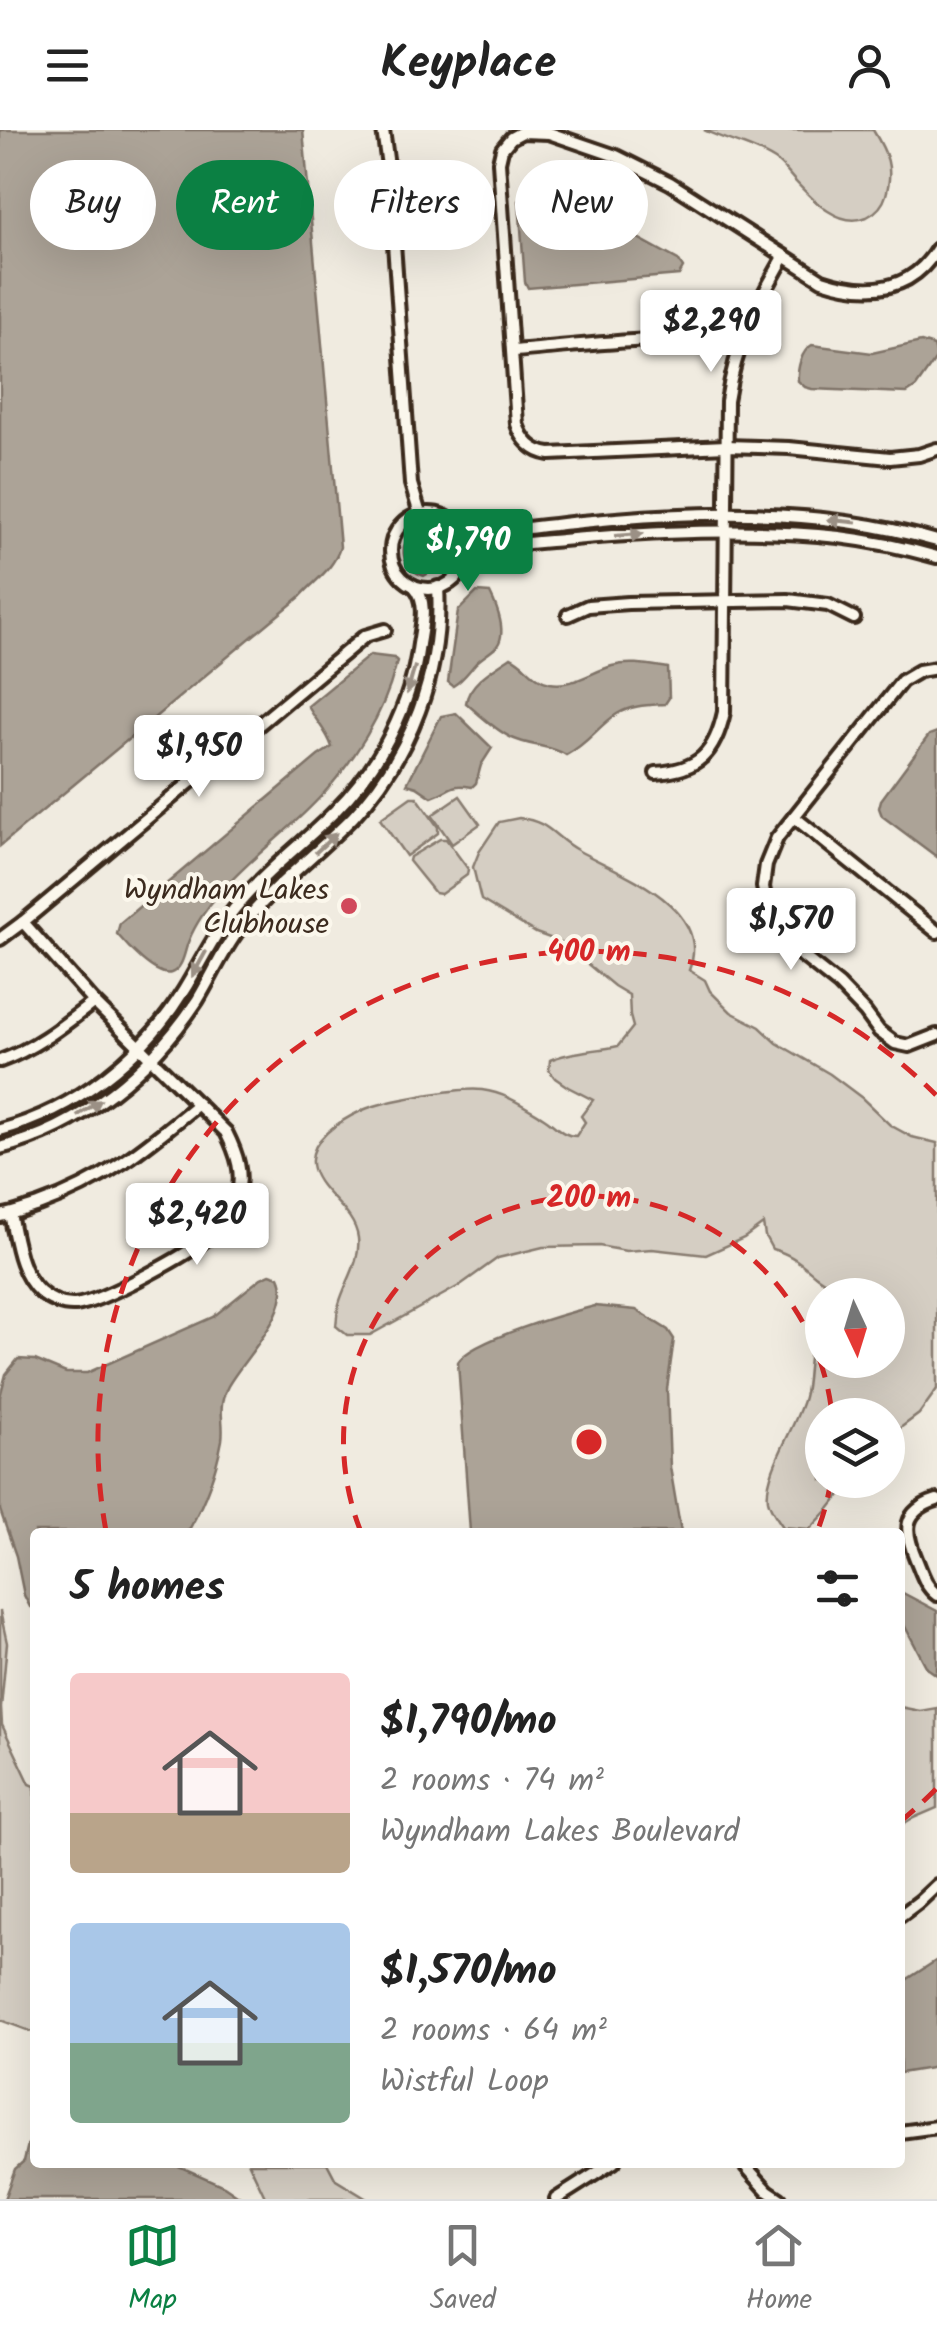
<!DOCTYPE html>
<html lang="en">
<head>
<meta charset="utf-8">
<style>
  body { margin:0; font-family:Kalam,sans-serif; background:#f2f2f2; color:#222; height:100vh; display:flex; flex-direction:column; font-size:38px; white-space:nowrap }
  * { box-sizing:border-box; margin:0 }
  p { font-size:32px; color:#767676 }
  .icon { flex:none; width:55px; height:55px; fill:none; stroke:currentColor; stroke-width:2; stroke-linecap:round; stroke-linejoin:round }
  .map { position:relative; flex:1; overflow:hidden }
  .details { position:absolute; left:30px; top:1398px; width:875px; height:640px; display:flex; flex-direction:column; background:#fff; border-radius:10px; box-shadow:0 10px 40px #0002 }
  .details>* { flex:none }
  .banner { position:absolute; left:30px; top:30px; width:878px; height:90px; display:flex; gap:20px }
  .needle { width:65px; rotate:176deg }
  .fabs { position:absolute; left:805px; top:1148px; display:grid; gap:20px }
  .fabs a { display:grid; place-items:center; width:100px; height:100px; border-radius:50%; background:#fff; box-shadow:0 10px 40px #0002; font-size:50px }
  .price { position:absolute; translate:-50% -85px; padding:0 22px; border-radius:10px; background:#fff; color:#222; font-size:32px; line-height:65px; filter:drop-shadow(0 2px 5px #0008) }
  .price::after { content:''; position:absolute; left:50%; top:60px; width:30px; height:22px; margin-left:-15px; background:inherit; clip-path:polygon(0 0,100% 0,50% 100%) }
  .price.selected { background:#0b8043; color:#fff }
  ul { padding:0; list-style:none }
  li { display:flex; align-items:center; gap:30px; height:250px; padding:0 40px }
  li span { display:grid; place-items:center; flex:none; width:280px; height:200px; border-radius:10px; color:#555 }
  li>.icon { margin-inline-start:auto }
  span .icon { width:120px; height:120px; fill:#fffc; stroke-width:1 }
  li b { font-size:42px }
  h2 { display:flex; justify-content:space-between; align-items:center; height:120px; padding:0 40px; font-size:42px }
  .chip { padding:0 35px; border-radius:45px; background:#fff; box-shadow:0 10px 40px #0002; font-size:35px; line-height:90px }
  .chip.selected { background:#0b8043; color:#fff }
  header { display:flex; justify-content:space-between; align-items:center; height:130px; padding:0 40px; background:#fff; font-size:45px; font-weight:600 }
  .dock { display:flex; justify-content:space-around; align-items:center; height:140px; border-top:2px solid #e0e0e0; background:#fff; font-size:28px; color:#767676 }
  .dock a { display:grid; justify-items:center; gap:5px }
  .dock .selected { color:#0b8043 }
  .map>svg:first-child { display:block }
  .green { fill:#d5cec3; stroke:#887c70; stroke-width:2.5 }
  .water { fill:#aca397; stroke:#7f7367; stroke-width:2.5 }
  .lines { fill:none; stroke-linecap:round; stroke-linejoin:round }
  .minor-casing { stroke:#3b2a1e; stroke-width:18 }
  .minor { stroke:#fbf7ec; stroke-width:10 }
  .oneway { fill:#9b9085 }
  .ring { fill:none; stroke:#d62828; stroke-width:5; stroke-dasharray:18 12 }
  .poi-dot { fill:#d1495b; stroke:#fbf7ec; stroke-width:4 }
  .labels { text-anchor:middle; stroke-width:8; stroke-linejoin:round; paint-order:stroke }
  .poi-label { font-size:30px; fill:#3b2a1e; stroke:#fbf7ec; text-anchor:end }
  .centre { fill:#d62828; stroke:#fbf7ec; stroke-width:5 }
  .ring-label { font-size:30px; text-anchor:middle; font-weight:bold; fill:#d62828; stroke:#fbf7ec; stroke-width:8; stroke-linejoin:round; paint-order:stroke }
</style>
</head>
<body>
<header><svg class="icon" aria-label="menu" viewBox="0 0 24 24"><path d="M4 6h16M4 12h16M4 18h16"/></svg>Keyplace<svg class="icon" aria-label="person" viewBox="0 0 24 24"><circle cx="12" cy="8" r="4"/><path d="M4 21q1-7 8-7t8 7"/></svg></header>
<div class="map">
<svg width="937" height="2069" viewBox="0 0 937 2069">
  <rect width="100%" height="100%" fill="#f0ebe0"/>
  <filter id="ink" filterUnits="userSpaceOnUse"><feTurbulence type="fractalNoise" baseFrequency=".01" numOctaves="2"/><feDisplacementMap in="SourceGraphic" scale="20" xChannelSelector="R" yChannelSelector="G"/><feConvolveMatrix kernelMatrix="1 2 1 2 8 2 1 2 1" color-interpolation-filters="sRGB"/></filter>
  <g filter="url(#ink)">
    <g class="green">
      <path d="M 704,0 L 873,0 C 887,23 894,37 886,65 C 883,76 877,82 867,87 C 840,99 813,70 796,52 C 789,45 784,36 775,30 C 754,16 727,11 704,0 Z"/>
      <polygon points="460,666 480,694 452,714 432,685"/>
      <polygon points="411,667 417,667 438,697 438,703 406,726 380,689"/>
      <path d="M 519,688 C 550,691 554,708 579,721 C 621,744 714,777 689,840 L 705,850 L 710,861 L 731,882 L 760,897 L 777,913 L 830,944 L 862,968 L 890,995 L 912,1007 L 937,1013 L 937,1259 L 919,1284 L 888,1307 L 888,1285 L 822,1285 L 822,1350 L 852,1350 L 829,1379 L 810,1399 L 783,1397 C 778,1389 770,1380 768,1370 C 764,1342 797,1295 804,1267 C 811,1241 804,1213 822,1192 L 822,1230 L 888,1230 L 888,1165 L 842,1165 C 835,1155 825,1153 815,1145 C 799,1132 793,1125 772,1119 L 765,1106 L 763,1094 L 744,1108 L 706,1125 L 652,1119 L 626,1121 L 599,1116 L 543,1117 L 498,1128 L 459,1156 L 370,1205 L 347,1205 L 336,1196 C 337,1189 337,1181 339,1174 C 345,1152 361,1132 358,1108 C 354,1079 321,1065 313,1039 C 305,1011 341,990 363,980 C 383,971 461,957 482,960 C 506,963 524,976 544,988 C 555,995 562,1006 576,1006 L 585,992 L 581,986 L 593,970 L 568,957 L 555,948 L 549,940 L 550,930 C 571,921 595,921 618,916 L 633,897 L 630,886 L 629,865 L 614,856 L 561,812 L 536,803 L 481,770 L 473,737 L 479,722 L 499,692 Z"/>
      <polygon points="440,709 446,709 468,739 467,745 441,764 435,763 409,731 410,727"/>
      <polygon points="0,1481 7,1513 1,1578 2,1595 30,1654 35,1656 35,1903 0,1890"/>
      <polygon points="900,1577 920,1581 937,1578 937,1678 911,1689 900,1696"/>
      <polygon points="249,2033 327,2033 336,2050 367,2069 266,2069"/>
    </g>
    <g class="water">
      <path d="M 0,0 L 303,0 L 340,417 C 334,439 315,450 301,466 L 0,716 Z"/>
      <polygon points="528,62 603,89 678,130 683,138 679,145 528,158 525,152 519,71 521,65"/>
      <path d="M 921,212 L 934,216 L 937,227 L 916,257 L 907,263 L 812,259 L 805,257 L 798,251 C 797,239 801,221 812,215 L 872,223 Z"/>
      <path d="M 415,401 L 420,403 L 422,411 L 433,414 L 437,419 L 435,426 L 428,433 L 427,444 L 424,446 C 402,439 396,415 415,401 Z"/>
      <path d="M 477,462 L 490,463 C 497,477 508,504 496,517 C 490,523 482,527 476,533 C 468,542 463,550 453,556 L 448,552 L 458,481 Z"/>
      <path d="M 370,525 L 394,528 L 397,531 L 395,539 C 383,585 355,629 323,664 C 291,700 249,728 218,765 C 207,777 195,795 189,810 C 184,821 184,838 171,843 C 157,848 126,815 117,804 L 120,793 L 318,626 L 332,617 C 327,601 315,590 308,576 Z"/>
      <path d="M 511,527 C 526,534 533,550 550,553 C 573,557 591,542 612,536 C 630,531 649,535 668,538 L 669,568 L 665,574 C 649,575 631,575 617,584 C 599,595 587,615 566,625 C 553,616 529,616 512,608 C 495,600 480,585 466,573 C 469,552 495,538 511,527 Z"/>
      <path d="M 456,583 L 492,618 L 481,635 L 476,653 L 472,657 C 449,653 452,660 432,667 L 417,657 L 407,654 L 441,586 Z"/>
      <polygon points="937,602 937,727 882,686 879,678 881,670 929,605"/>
      <path d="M 270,1144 L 279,1147 C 295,1180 244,1227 228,1256 C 216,1280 225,1288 222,1310 C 216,1342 206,1369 190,1398 L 184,1402 L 35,1402 L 35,1477 L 30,1477 L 24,1465 L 16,1426 L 0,1380 L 0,1267 L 6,1244 L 18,1229 L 35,1230 L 66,1243 L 87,1243 L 213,1187 L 261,1148 Z"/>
      <path d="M 595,1176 L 636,1180 L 668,1200 L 674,1209 L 667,1259 L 670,1337 L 681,1402 L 470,1402 L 458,1232 C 471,1210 567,1183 595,1176 Z"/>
      <polygon points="903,1463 937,1481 937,1545 927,1538 900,1487 900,1464"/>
      <polygon points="937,1830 937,1937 900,1943 900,1854"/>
      <polygon points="35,2010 35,2032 172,2033 224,2056 243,2069 4,2069 15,2039 24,2031 28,2014"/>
    </g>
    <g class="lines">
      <defs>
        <g id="minor">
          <polyline points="383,0 389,43 411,354 420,384"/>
          <path d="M 937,119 C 910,163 867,165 822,150 L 670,53 L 616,26 L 549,3 L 522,2 L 511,8 L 502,19 L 499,32 L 517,294 C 522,310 533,322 550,324 L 726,316 L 789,318 L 890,328 L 919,325 L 937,319"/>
          <path d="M 513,221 C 588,215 665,204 740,212"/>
          <circle cx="429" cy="421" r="38"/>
          <path d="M 464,406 C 619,386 784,366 937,411"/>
          <path d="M 466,431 C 471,425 470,425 478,422 C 498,414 539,412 562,410 C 653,402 747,397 839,407 C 872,411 905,418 937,427"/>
          <polyline points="568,485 588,476 628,473 788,470 828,475 854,488"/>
          <polyline points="937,538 919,541 902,551 777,708 766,735 763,757 768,782 777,802 791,817 839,855 865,882 879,901 895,913 909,916 937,905"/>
          <path d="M 656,643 C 699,640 715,623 724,582 L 727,271 C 736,212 755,178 784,127"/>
          <polyline points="794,687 937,802"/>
          <polyline points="0,809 23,792 365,506 385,500"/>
          <path d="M 0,931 C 36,918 64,895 94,872"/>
          <path d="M 0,1000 C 75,980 143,927 184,860 C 203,829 217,798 241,771 C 269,738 305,712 335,681 C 380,636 411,577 419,514 C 422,495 428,471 414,456"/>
          <path d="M 0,1018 C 82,998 151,940 197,871 C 213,845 224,817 244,793 C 276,754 318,723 353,687 C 411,626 443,541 438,457"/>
          <path d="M 10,1084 C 16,1110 19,1143 40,1162 C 49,1170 63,1176 75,1175 C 102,1172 190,1124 211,1105 C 222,1096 232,1082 237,1068 C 244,1044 237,1024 226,1002 L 94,872 L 23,792"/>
          <path d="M 0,1086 C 13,1084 25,1079 38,1075 C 105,1051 144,1019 198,974"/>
          <path d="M 937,1370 C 902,1381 904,1400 916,1429 C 922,1443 925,1456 937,1465"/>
          <polyline points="900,1786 920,1771 937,1755"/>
          <polyline points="900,2002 937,1997"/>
          <polyline points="742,2032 768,2061 780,2069"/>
          <polyline points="556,2069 614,2032"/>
        </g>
      </defs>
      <use href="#minor" class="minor-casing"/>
      <use href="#minor" class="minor"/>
    </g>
    <defs><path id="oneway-solid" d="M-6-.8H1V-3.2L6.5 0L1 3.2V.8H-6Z" transform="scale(2.5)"/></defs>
    <g class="oneway">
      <use href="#oneway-solid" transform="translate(842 391) rotate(-174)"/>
      <use href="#oneway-solid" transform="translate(629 405) rotate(-4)"/>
      <use href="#oneway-solid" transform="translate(411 550) rotate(106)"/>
      <use href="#oneway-solid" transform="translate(326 713) rotate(-43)"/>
      <use href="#oneway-solid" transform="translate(199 834) rotate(119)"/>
      <use href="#oneway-solid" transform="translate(89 978) rotate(-33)"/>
    </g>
  </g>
  <g class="ring">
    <path d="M831 1350A245 245 0 0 1 817 1402M361 1402A245 245 0 1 1 832 1284"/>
    <path d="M936 1659A491 491 0 0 1 901 1691M106 1401A491 491 0 0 1 936 965"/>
  </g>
  <circle class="poi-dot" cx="349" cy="776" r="10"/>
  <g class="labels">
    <g class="poi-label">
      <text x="329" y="769">Wyndham Lakes<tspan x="329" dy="34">Clubhouse</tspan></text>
    </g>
  </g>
  <circle cx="589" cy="1312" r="15" class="centre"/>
  <g class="ring-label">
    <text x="589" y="831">400 m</text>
    <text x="589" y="1077">200 m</text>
  </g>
</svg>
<div class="fabs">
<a><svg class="needle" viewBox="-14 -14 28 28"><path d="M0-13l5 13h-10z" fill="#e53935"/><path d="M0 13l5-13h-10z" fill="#767676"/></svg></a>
<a><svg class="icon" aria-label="layers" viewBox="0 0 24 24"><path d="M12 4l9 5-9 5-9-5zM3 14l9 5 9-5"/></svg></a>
</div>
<b class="price" style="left:711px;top:245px">$2,290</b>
<b class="price selected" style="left:468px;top:464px">$1,790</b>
<b class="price" style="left:199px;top:670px">$1,950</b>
<b class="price" style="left:791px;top:843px">$1,570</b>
<b class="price" style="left:197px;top:1138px">$2,420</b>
<div class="banner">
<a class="chip">Buy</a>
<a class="chip selected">Rent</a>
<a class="chip">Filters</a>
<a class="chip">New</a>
</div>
<section class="details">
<h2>5 homes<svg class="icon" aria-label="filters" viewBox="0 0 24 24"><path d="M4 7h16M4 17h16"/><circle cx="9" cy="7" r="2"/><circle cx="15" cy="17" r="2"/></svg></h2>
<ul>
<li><span style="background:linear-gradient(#f6c9c9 70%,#b9a48a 0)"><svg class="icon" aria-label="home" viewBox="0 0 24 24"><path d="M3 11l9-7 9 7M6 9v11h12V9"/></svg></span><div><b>$1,790/mo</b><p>2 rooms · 74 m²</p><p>Wyndham Lakes Boulevard</p></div></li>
<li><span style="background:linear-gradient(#a9c7e8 60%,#7fa58c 0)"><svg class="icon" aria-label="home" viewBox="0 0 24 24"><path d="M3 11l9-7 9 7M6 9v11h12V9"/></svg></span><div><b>$1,570/mo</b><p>2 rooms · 64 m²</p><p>Wistful Loop</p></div></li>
</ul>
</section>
</div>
<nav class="dock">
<a class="selected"><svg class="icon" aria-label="map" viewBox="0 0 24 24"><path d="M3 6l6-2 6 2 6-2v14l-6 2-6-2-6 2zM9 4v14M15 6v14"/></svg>Map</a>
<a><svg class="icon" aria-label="saved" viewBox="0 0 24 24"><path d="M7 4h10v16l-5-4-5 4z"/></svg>Saved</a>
<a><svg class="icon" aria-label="home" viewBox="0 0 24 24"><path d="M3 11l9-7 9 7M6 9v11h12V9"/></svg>Home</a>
</nav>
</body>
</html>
